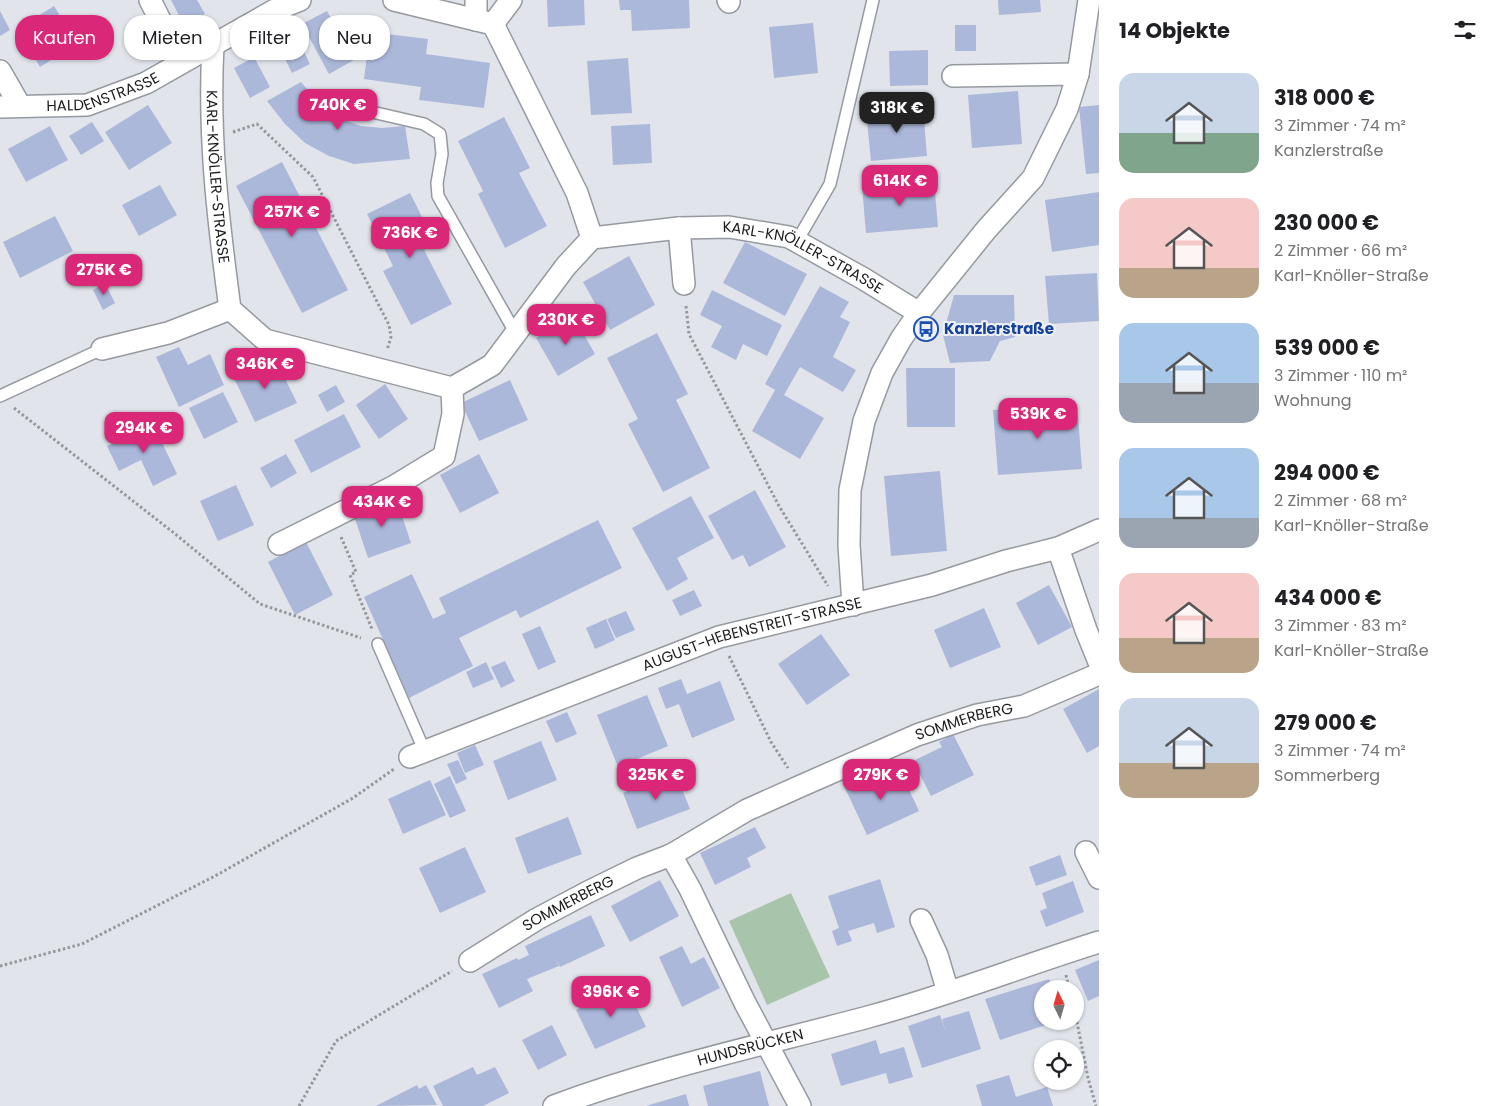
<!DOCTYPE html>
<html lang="de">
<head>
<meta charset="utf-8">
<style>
  body { margin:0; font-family:Poppins,sans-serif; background:#f2f2f2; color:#202124; height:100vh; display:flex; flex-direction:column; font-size:19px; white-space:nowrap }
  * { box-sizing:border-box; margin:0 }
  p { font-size:16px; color:#757577 }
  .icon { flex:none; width:28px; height:28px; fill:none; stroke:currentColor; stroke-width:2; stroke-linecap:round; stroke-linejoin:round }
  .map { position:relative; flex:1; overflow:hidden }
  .drawer { display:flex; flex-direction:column; background:#fff; width:400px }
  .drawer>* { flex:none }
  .banner { position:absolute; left:15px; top:15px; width:475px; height:45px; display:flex; gap:10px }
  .needle { width:32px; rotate:355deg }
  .fabs { position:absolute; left:1034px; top:980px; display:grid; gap:10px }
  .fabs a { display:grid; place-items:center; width:50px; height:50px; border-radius:50%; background:#fff; box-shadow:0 1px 4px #0004; font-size:25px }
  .price { position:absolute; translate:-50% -42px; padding:0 11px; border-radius:10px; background:#db2777; color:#fff; font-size:16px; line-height:32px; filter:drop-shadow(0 1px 2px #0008) }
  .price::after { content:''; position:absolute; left:50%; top:30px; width:15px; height:11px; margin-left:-8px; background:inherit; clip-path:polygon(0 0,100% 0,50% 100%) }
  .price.selected { background:#222; color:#fff }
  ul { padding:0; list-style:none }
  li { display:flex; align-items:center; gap:15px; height:125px; padding:0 20px }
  li span { display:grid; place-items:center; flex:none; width:140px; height:100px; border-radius:15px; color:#555 }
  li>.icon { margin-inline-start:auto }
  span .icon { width:60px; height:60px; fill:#fffc; stroke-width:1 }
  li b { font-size:21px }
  h2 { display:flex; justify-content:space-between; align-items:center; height:60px; padding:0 20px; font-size:21px }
  .tag { padding:0 18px; border-radius:20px; background:#fff; box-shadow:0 1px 4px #0004; font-size:18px; line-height:45px }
  .tag.selected { background:#db2777; color:#fff }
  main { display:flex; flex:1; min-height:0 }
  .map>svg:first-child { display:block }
  .green { fill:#a8c5ac }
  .building { fill:#acb8da }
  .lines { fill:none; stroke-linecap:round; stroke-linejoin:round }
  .lane-casing { stroke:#9699a0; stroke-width:14 }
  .street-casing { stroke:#9699a0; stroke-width:24 }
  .path { stroke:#95979c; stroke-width:3; stroke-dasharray:2.5 2.5; stroke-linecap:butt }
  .lane { stroke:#fff; stroke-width:11 }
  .street { stroke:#fff; stroke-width:21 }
  .labels { text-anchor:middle; stroke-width:4; stroke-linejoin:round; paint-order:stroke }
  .street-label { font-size:15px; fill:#1b1c1e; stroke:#eef1f9 }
  .transit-label { font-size:15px; font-weight:bold; fill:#164399; stroke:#eef1f9; text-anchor:start }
</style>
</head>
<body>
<main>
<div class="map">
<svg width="1099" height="1106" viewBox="0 0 1099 1106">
  <rect width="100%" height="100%" fill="#e1e4eb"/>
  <polygon class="green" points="791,893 830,977 767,1005 729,921"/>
  <g class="building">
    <polygon points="171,0 197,0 205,14 184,25"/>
    <polygon points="547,0 584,0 585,25 548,27"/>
    <polygon points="619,0 689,0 690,28 632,31 631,10 620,10"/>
    <polygon points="998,0 1040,0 1041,12 999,15"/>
    <polygon points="54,6 77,44 40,67 17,29"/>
    <polygon points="0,11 10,30 0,36"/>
    <polygon points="327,11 354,60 329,74 302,24"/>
    <polygon points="813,23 818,73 774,78 769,27"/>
    <rect x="955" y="25" width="21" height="26"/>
    <polygon points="370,32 428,39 426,54 490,63 484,108 419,100 421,87 364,79"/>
    <polygon points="295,34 310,64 292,73 277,43"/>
    <polygon points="928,50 928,85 890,86 889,51"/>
    <polygon points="254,57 270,87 250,98 234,68"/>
    <polygon points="628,58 632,113 591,115 587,61"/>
    <polygon points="301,82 326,111 344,120 361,126 382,128 405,126 410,159 354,164 329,156 305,143 285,124 267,101"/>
    <polygon points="1018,91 1022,144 972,148 968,95"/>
    <polygon points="148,105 172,143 129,170 105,132"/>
    <polygon points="1099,105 1099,173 1086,174 1079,107"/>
    <polygon points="923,108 927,156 871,161 866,111"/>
    <polygon points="504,117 530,168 519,173 547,226 505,248 478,194 483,191 458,141"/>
    <polygon points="92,122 104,141 81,155 69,136"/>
    <polygon points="650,124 652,163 613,165 611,126"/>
    <polygon points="50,126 68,160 26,182 8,149"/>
    <polygon points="282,162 348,290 302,313 236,186"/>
    <polygon points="934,181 938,227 866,233 862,186"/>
    <polygon points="160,185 177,215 139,236 122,205"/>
    <polygon points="1099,192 1099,245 1052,252 1045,200"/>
    <polygon points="410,193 436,245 424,250 452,304 411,325 383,271 393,266 367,214"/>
    <polygon points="55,216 73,251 20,278 3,242"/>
    <polygon points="745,242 807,274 785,316 723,283"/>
    <polygon points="629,256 655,305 610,330 583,282"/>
    <polygon points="1097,273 1099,321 1049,324 1045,276"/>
    <polygon points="105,283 115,303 103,310 93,290"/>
    <polygon points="820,286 849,302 840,317 850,322 833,357 856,370 843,392 800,367 784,395 824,418 800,459 752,431 775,390 765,384"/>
    <polygon points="712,290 782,325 767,356 743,344 736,360 711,347 722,326 700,315"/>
    <polygon points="954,295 1014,295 1015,337 1000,341 990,361 950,363 943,335"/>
    <polygon points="574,317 595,354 558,376 536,338"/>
    <polygon points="657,333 688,394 676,400 710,468 663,492 628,424 638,419 607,358"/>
    <polygon points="179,347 188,365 210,354 224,385 179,407 156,357"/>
    <polygon points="275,358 297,403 255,422 234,378"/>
    <polygon points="906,368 955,368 955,427 907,427"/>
    <polygon points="510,380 528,420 479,441 461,403"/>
    <polygon points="385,384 408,419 379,439 356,405"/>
    <polygon points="336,385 345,402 327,412 318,395"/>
    <polygon points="223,392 238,422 204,439 189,408"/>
    <polygon points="1077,404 1082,469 998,475 993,410"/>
    <polygon points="344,414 361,447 311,473 294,440"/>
    <polygon points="153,424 177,474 153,486 141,460 119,471 107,446"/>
    <polygon points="286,454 297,473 271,488 260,468"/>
    <polygon points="479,454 499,493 460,513 440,475"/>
    <polygon points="940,471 947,551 891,556 884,476"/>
    <polygon points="236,485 254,525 218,541 200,501"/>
    <polygon points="755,490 786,547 749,567 743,555 732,560 708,516"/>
    <polygon points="691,496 714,538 677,558 688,579 667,591 632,528"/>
    <polygon points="396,498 411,543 368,558 353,513"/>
    <polygon points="598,520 622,568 520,618 516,610 459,638 473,666 409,698 364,597 412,574 433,619 446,613 439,598"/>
    <polygon points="306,542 333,595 295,615 268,562"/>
    <polygon points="1049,585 1072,627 1038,645 1016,603"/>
    <polygon points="694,590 702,606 680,616 672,600"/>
    <polygon points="984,608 1001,647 950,668 934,630"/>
    <polygon points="626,611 635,630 616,638 607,619"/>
    <polygon points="606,619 615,640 595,649 586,628"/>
    <polygon points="540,626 556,662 538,670 522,634"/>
    <polygon points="821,634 850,675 807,705 778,664"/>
    <polygon points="505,661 515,681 501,688 491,667"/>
    <polygon points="486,662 494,679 473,688 466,672"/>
    <polygon points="681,679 687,694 720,681 735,720 692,738 679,704 666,709 658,688"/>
    <polygon points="1099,689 1099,746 1087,753 1063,709"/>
    <polygon points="647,695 668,746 618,767 597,715"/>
    <polygon points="567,712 577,734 556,743 546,721"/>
    <polygon points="953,734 974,775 931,796 913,761 942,747 939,742"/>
    <polygon points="541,741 557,780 508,800 493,761"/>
    <polygon points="475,745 484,765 465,773 457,753"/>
    <polygon points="458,760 467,779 456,784 447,764"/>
    <polygon points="899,768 919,811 867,835 844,786 868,775 871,782"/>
    <polygon points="675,772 690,809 637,829 623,793"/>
    <polygon points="450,776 466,811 450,818 434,784"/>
    <polygon points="430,780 446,815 403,834 388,799"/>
    <polygon points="568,817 582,854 528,874 515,838"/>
    <polygon points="755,827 766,848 747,858 751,867 715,885 700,853"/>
    <polygon points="465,847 486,892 440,913 419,868"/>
    <polygon points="1060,855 1067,875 1036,886 1029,867"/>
    <polygon points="880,879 895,927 877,933 874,923 848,931 852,941 837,946 832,931 839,928 828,896"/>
    <polygon points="660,880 679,916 630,942 611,906"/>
    <polygon points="1073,881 1084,912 1046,927 1040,911 1047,908 1042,893"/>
    <polygon points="591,915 605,946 560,967 555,958 559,966 527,979 533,991 499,1008 482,974 517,958 518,960 529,955 525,946"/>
    <polygon points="682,946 691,964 704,957 720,988 682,1007 659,957"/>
    <polygon points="1099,960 1099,996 1088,1001 1075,970"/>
    <polygon points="1049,979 1052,989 1042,989 1042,1021 1055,1022 1000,1040 985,999"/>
    <polygon points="626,985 646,1027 595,1049 576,1010"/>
    <polygon points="969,1011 981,1049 922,1068 908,1026 940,1015 946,1032 942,1019"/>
    <polygon points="552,1025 567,1055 538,1070 522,1040"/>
    <polygon points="876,1040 880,1054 904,1047 913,1077 889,1084 886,1073 841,1086 831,1054"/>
    <polygon points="473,1067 477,1075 495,1067 509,1093 483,1106 443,1106 433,1086"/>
    <polygon points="760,1071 769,1106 708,1106 703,1086"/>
    <polygon points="1009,1075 1016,1097 1047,1087 1053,1106 982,1106 976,1085"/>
    <polygon points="417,1085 419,1089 426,1085 437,1105 376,1106"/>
    <polygon points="686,1094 689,1106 646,1106"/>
  </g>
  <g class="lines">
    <defs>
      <g id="lane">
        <polyline points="347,101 372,112 424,124 440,134 442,154 437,183 438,196 516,334"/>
        <polyline points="797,241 830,184 873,0"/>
        <polyline points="0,396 102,349"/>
        <polyline points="378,644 425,752"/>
      </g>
      <g id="street">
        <polyline points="150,0 181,62"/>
        <polyline points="394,0 493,24 511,0"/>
        <polyline points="476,0 476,20"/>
        <polyline points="728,0 729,2"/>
        <polyline points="493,24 577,193 592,238"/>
        <path id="s1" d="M 213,45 C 208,136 218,219 230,309 L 265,340 L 452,388 L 492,365 L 566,266 L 592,238 L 679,228 L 729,227 L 789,237 L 864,279 L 919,313"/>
        <polyline points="0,71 20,106"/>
        <polyline points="953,76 1078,74"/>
        <path id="s2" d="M 0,107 L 87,105 L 146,83 L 275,10 L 300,0"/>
        <polyline points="679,228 684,284"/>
        <polyline points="102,349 168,333 230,309"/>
        <polyline points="279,544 393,487 444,456 453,414 452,388"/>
        <polyline points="1058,548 1086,630 1099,662"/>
        <polyline points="853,605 849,545 850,490 864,421 882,373 901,339 919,313 986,230 1033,178 1067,109 1078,74 1089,0"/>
        <path id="s3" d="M 410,757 L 719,637 L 932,585 L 1006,561 L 1058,548 L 1099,530"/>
        <polyline points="1086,852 1099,878"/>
        <polyline points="671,855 690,889 745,1003 800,1106"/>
        <polyline points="921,920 937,955 948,992"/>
        <path id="s4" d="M 470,961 L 537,919 L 588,892 L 637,868 L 671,855 L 747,810 L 803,785 L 917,735 L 977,715 L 1024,706 L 1099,674"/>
        <path id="s5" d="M 554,1106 C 656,1068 763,1045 868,1017 C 946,996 1022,966 1099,942"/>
      </g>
    </defs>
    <use href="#lane" class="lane-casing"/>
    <use href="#street" class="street-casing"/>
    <g class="path">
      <polyline points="233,132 257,124 313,177 389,325 391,337 387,350"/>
      <polyline points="686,306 689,334 779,506 828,586"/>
      <polyline points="14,408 174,533 260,604 361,638"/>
      <polyline points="341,537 356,572 350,575 372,629"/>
      <polyline points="729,656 771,742 788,768"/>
      <polyline points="0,966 82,944 215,876 353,798 394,769"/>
      <polyline points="1066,975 1069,989"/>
      <polyline points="1075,1012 1088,1078 1096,1106"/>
      <polyline points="299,1106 336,1041 452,971"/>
    </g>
    <use href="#lane" class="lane"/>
    <use href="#street" class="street"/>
  </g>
  <defs>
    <symbol id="bus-ring" viewBox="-11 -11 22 22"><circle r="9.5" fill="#eef1f9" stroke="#1a4fb4" stroke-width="1.5"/><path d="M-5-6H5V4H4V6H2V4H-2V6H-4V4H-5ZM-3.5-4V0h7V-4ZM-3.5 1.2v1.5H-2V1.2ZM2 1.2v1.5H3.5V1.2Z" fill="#1a4fb4"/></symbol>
  </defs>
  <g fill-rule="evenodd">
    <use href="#bus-ring" x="912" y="315" width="28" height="28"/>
  </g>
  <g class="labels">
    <g class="street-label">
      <text dy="5" stroke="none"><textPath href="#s2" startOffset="105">HALDENSTRASSE</textPath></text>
      <text dy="5" stroke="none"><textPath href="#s1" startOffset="132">KARL-KNÖLLER-STRASSE</textPath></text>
      <text dy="5" stroke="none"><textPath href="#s1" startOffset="931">KARL-KNÖLLER-STRASSE</textPath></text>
      <text dy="5" stroke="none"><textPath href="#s3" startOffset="364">AUGUST-HEBENSTREIT-STRASSE</textPath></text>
      <text dy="5" stroke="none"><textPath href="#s4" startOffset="551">SOMMERBERG</textPath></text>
      <text dy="5" stroke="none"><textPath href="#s4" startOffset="114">SOMMERBERG</textPath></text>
      <text dy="5" stroke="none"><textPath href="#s5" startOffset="205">HUNDSRÜCKEN</textPath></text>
    </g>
    <g class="transit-label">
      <text x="944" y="334">Kanzlerstraße</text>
    </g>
  </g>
</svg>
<div class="fabs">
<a><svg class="needle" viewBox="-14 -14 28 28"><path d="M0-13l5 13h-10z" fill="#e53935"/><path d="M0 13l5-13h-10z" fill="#757577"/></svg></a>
<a><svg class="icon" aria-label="locate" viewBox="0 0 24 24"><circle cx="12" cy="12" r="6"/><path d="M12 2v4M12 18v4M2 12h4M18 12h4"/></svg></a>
</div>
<b class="price" style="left:338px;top:131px">740K €</b>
<b class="price selected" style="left:897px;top:134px">318K €</b>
<b class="price" style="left:900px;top:207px">614K €</b>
<b class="price" style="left:292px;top:238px">257K €</b>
<b class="price" style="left:410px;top:259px">736K €</b>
<b class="price" style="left:104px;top:296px">275K €</b>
<b class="price" style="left:566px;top:346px">230K €</b>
<b class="price" style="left:265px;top:390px">346K €</b>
<b class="price" style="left:1038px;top:440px">539K €</b>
<b class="price" style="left:144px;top:454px">294K €</b>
<b class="price" style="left:382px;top:528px">434K €</b>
<b class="price" style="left:656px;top:801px">325K €</b>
<b class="price" style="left:881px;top:801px">279K €</b>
<b class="price" style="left:611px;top:1018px">396K €</b>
<div class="banner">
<a class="tag selected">Kaufen</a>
<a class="tag">Mieten</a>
<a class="tag">Filter</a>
<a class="tag">Neu</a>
</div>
</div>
<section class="drawer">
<h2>14 Objekte<svg class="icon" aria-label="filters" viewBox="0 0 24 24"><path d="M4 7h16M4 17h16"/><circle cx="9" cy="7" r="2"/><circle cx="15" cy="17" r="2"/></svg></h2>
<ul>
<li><span style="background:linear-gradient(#c9d6e8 60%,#7fa58c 0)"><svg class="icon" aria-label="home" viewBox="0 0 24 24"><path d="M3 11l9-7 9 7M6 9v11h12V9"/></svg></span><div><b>318 000 €</b><p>3 Zimmer · 74 m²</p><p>Kanzlerstraße</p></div></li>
<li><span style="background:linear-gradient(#f6c9c9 70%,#b9a48a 0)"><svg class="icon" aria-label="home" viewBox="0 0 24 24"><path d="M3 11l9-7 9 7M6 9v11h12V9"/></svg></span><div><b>230 000 €</b><p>2 Zimmer · 66 m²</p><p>Karl-Knöller-Straße</p></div></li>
<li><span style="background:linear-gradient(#a9c7e8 60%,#9aa5b1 0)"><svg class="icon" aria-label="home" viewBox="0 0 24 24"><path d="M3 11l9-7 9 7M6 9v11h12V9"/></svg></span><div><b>539 000 €</b><p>3 Zimmer · 110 m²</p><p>Wohnung</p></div></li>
<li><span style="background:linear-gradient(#a9c7e8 70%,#9aa5b1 0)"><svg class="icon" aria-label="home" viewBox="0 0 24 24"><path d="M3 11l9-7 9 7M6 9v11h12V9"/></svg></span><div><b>294 000 €</b><p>2 Zimmer · 68 m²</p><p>Karl-Knöller-Straße</p></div></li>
<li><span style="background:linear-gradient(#f6c9c9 65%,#b9a48a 0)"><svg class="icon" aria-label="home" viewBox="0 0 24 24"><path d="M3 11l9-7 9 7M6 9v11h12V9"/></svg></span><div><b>434 000 €</b><p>3 Zimmer · 83 m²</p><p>Karl-Knöller-Straße</p></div></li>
<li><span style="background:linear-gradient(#c9d6e8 65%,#b9a48a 0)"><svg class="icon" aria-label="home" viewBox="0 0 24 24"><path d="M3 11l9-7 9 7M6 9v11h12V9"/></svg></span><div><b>279 000 €</b><p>3 Zimmer · 74 m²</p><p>Sommerberg</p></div></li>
</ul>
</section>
</main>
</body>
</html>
